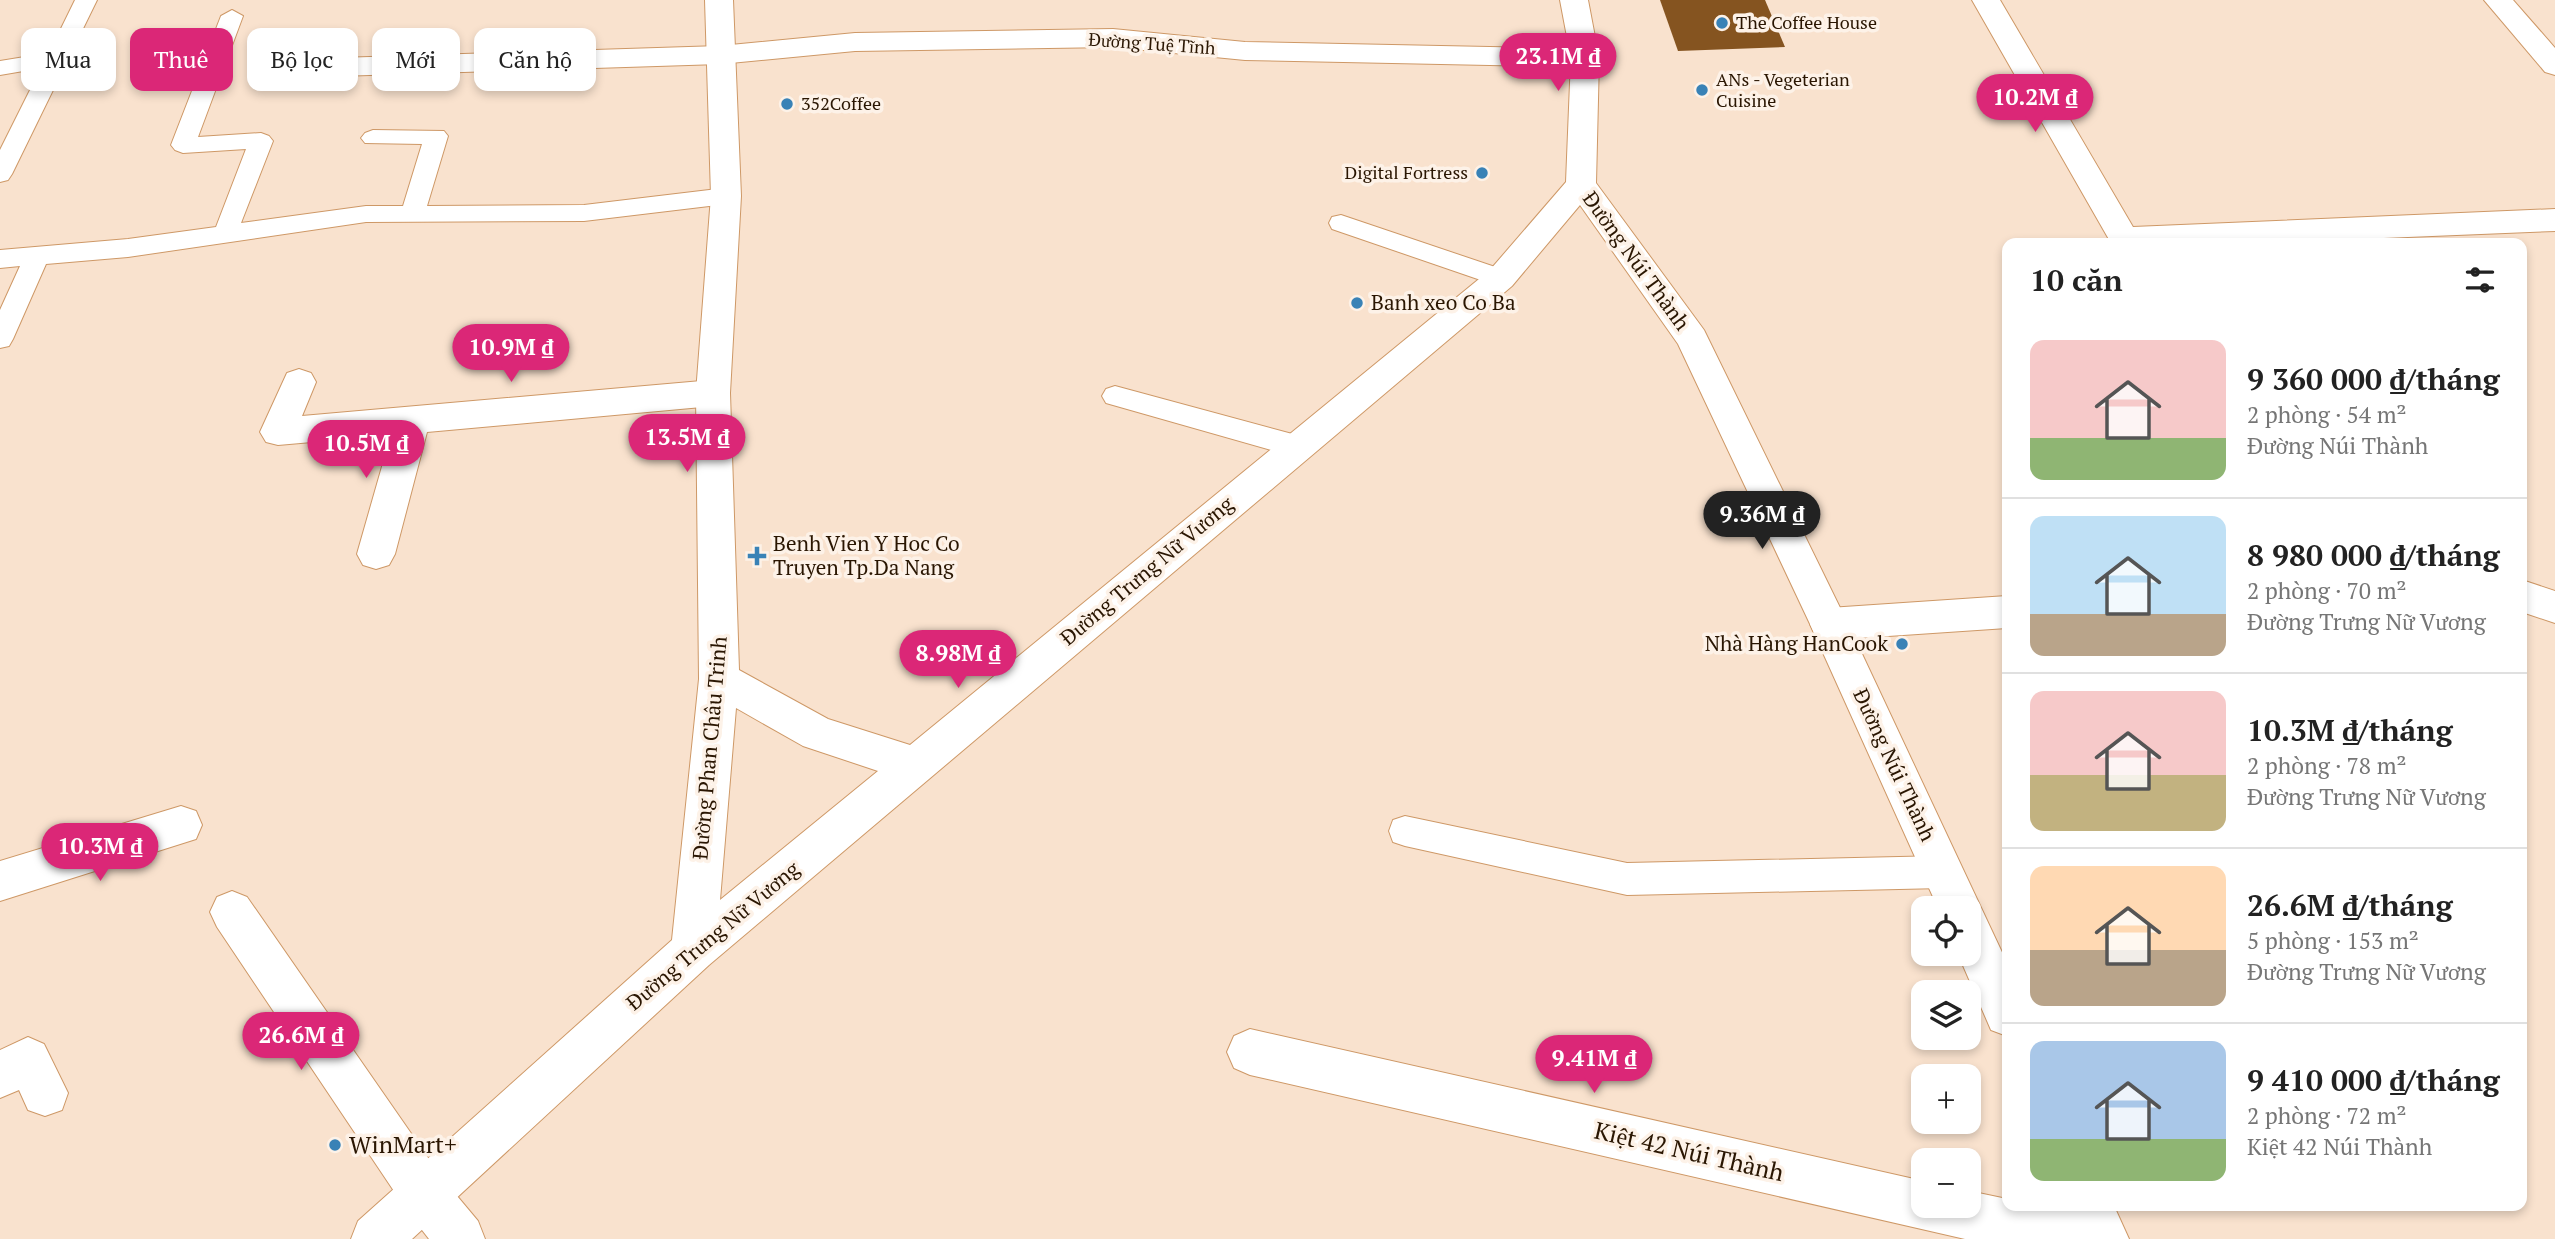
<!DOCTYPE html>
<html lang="vi">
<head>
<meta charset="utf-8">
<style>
  body { margin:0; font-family:"PT Serif",serif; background:#f2f2f2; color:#222; height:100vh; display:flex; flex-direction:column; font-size:26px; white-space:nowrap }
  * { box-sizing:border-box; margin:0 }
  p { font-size:23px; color:#767676 }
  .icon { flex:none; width:38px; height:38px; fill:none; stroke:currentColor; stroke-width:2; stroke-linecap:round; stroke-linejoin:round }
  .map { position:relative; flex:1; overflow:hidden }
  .sheet { position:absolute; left:2002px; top:238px; width:525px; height:973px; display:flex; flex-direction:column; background:#fff; border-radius:14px; box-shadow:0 4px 10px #0003 }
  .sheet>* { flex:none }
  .hud { position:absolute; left:21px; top:28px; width:665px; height:63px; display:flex; gap:14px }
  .tools { position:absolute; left:1911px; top:896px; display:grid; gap:14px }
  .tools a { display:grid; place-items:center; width:70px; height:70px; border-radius:14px; background:#fff; box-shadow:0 4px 10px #0003; font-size:35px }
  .price { position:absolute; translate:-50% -60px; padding:0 16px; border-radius:24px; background:#db2777; color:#fff; font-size:23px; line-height:46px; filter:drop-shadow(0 2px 4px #0008) }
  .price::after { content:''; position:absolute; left:50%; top:42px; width:21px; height:16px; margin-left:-10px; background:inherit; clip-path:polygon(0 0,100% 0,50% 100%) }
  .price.active { background:#222; color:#fff }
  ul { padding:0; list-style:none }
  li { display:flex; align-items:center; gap:21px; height:175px; padding:0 28px }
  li+li { border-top:2px solid #e0e0e0 }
  li span { display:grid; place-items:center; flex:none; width:196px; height:140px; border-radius:14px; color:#555 }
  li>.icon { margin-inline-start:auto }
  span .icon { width:84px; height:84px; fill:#fffc; stroke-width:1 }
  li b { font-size:30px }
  h2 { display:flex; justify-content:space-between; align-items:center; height:84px; padding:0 28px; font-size:30px }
  .chip { padding:0 24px; border-radius:14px; background:#fff; box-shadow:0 4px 10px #0003; font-size:24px; line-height:63px }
  .chip.active { background:#db2777; color:#fff }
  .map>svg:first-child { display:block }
  .building { fill:#855420 }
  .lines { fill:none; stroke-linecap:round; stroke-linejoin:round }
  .lane-casing { stroke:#ce9866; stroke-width:2 }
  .street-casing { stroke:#ce9866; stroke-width:2 }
  .secondary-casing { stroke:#ce9866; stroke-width:2 }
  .lane { fill:#fff; fill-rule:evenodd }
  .street { fill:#fff; fill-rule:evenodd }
  .secondary { fill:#fff; fill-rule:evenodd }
  .poi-dot { fill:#3982b6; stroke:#fdf2e8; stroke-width:2.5 }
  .labels { text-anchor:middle; stroke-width:7; stroke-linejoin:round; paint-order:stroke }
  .far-poi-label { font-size:18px; fill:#2a1602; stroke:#fdf2e8; text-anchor:start }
  .far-street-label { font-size:18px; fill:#2a1602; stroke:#fdf2e8 }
  .street-label { font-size:21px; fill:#2a1602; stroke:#fdf2e8 }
  .poi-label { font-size:21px; fill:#2a1602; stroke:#fdf2e8; text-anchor:start }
  .near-poi-label { font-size:24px; fill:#2a1602; stroke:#fdf2e8; text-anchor:start }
  .near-street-label { font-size:24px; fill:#2a1602; stroke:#fdf2e8 }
</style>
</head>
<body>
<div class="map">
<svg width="2555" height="1239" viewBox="0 0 2555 1239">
  <rect width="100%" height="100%" fill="#f9e2ce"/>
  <polygon class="building" points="1660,0 1765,0 1785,47 1678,51"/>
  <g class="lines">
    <defs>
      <g id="lane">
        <polygon points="75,0 97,0 12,174 8,180 0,182 0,150 41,68 0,75 0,61 49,53"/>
        <polygon points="232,10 243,16 198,137 261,133 269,136 273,141 241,223 366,206 403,206 422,144 365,143 361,138 365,133 373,130 444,131 448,136 427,206 584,205 726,188 734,190 738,196 734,202 726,204 584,221 366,222 128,257 46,264 13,339 9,346 0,348 0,310 20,266 0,268 0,250 128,239 216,227 246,149 183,153 175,150 171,145 221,16"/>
        <polygon points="1341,215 1510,272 1514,278 1510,284 1501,287 1332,229 1329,223 1332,217"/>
        <polygon points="1115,386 1296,435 1306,439 1310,446 1306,453 1296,457 1106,403 1102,396 1106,389"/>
        <polygon points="1405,816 1627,863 1943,856 1955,861 1960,872 1955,883 1943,888 1627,895 1405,846 1393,842 1389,831 1393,820"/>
      </g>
      <g id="street">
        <polygon points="1972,0 2000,0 2133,227 2555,209 2555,231 2259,243 2111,243"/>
        <polygon points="2484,0 2513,0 2555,48 2555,75 2545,72"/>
        <polygon points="1113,29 1245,42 1585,49 1595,52 1599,58 1595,64 1585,67 1245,60 1113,47 855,51 720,64 276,78 266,75 262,69 266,63 276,60 720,46 855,33"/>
        <polygon points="299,369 311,373 316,382 302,416 713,380 725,384 730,393 725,402 713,406 427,432 395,554 389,565 376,569 363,565 357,554 391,435 278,445 266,442 260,432 287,373"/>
        <polygon points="2522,580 2555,591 2555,623 2522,612"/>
        <polygon points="2007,596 2007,628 1829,640 1815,635 1810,624 1815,613 1829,608"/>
        <polygon points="181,806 196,811 202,825 196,839 0,901 0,861"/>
        <polygon points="232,891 247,897 442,1178 478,1221 485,1239 429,1239 408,1212 217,927 210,912 217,897"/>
        <path d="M 1250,1029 L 1923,1181 L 1923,1206 L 1969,1206 L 1969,1191 L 2007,1199 L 2007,1206 C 2042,1206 2080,1208 2113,1221 L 2120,1239 L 1965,1239 L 1250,1075 L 1234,1068 L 1227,1052 L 1234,1036 Z"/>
        <polygon points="28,1037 44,1044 68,1093 62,1110 45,1116 28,1110 19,1090 0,1098 0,1050"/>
      </g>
      <g id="secondary">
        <path d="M 705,0 L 733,0 L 741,196 L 730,393 L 739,670 L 828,719 L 910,745 L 1490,270 L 1566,182 L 1571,58 L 1560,0 L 1588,0 L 1599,58 L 1596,183 L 1704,330 L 1848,624 L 2007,963 L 2007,1036 L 1991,1030 L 1958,954 L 1969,954 L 1969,908 L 1938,908 L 1810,624 L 1678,344 L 1580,205 L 1512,286 L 709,965 L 412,1239 L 351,1239 L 358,1221 L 672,940 L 699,679 L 696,393 L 711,196 ZM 736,708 L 803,746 L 878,771 L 720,900 Z"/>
        <polygon points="2065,1206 2114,1206 2129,1239 2079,1239"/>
      </g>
    </defs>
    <use href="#lane" class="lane-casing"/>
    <use href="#street" class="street-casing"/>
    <use href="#secondary" class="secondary-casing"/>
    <use href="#lane" class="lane"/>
    <use href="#street" class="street"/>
    <use href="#secondary" class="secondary"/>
  </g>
  <g class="poi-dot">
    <circle cx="1722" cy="23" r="7"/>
    <circle cx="1702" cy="90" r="7"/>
    <circle cx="787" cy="104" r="7"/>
    <circle cx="1482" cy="173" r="7"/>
    <circle cx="1357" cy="303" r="7"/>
    <path d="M753.5 545.5h7v7h7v7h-7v7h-7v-7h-7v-7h7z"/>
    <circle cx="1902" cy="644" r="7"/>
    <circle cx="335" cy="1145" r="7"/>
  </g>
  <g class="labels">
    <g class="far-poi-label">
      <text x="1736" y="29">The Coffee House</text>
      <text x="1716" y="86">ANs - Vegeterian<tspan x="1716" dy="21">Cuisine</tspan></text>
      <text x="801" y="110">352Coffee</text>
      <text x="1468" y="179" text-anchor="end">Digital Fortress</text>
    </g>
    <g class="far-street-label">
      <text transform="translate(1152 44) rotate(4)" y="6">Đường Tuệ Tĩnh</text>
    </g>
    <g class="street-label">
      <text transform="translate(1636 261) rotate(54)" y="7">Đường Núi Thành</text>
      <text transform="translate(1147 571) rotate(-40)" y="7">Đường Trưng Nữ Vương</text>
      <text transform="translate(710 748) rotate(-85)" y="7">Đường Phan Châu Trinh</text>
      <text transform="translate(1894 765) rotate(65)" y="7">Đường Núi Thành</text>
      <text transform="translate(713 936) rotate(-40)" y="7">Đường Trưng Nữ Vương</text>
    </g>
    <g class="poi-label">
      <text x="1371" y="310">Banh xeo Co Ba</text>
      <text x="773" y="551">Benh Vien Y Hoc Co<tspan x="773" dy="24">Truyen Tp.Da Nang</tspan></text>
      <text x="1888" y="651" text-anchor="end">Nhà Hàng HanCook</text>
    </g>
    <g class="near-poi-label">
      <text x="349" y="1153">WinMart+</text>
    </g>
    <g class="near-street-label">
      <text transform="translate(1689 1152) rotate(13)" y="8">Kiệt 42 Núi Thành</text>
    </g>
  </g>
</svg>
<div class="tools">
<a><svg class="icon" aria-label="locate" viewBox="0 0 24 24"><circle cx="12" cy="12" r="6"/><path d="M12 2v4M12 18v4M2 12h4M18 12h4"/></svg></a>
<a><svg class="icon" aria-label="layers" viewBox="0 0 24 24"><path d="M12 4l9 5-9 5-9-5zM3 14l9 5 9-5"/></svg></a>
<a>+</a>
<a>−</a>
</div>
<b class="price" style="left:1558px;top:93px">23.1M ₫</b>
<b class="price" style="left:2035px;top:134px">10.2M ₫</b>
<b class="price" style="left:511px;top:384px">10.9M ₫</b>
<b class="price" style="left:687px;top:474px">13.5M ₫</b>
<b class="price" style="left:366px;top:480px">10.5M ₫</b>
<b class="price active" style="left:1762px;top:551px">9.36M ₫</b>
<b class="price" style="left:958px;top:690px">8.98M ₫</b>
<b class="price" style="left:100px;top:883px">10.3M ₫</b>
<b class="price" style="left:301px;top:1072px">26.6M ₫</b>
<b class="price" style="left:1594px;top:1095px">9.41M ₫</b>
<div class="hud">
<a class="chip">Mua</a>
<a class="chip active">Thuê</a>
<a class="chip">Bộ lọc</a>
<a class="chip">Mới</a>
<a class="chip">Căn hộ</a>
</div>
<section class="sheet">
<h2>10 căn<svg class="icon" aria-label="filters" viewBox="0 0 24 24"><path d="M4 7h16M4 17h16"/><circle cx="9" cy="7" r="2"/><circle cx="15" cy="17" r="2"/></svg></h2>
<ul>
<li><span style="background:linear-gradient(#f6c9c9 70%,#8fb573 0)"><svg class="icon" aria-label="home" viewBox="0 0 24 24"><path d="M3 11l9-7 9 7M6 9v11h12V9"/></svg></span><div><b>9 360 000 ₫/tháng</b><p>2 phòng · 54 m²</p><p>Đường Núi Thành</p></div></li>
<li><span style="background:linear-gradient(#bfe0f5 70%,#b9a48a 0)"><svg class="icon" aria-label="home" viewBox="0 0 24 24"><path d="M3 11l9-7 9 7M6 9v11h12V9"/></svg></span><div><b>8 980 000 ₫/tháng</b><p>2 phòng · 70 m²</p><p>Đường Trưng Nữ Vương</p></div></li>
<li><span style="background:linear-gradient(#f6c9c9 60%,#c2b280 0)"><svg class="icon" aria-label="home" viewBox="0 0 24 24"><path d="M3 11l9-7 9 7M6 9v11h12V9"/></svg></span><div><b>10.3M ₫/tháng</b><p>2 phòng · 78 m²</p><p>Đường Trưng Nữ Vương</p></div></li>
<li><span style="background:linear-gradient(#ffd9b3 60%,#b9a48a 0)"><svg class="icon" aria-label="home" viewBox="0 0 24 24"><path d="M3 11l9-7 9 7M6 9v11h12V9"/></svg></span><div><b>26.6M ₫/tháng</b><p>5 phòng · 153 m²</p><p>Đường Trưng Nữ Vương</p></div></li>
<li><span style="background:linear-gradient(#a9c7e8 70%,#8fb573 0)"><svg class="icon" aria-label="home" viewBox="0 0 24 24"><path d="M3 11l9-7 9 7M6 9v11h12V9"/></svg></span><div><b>9 410 000 ₫/tháng</b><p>2 phòng · 72 m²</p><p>Kiệt 42 Núi Thành</p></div></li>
</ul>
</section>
</div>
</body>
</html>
